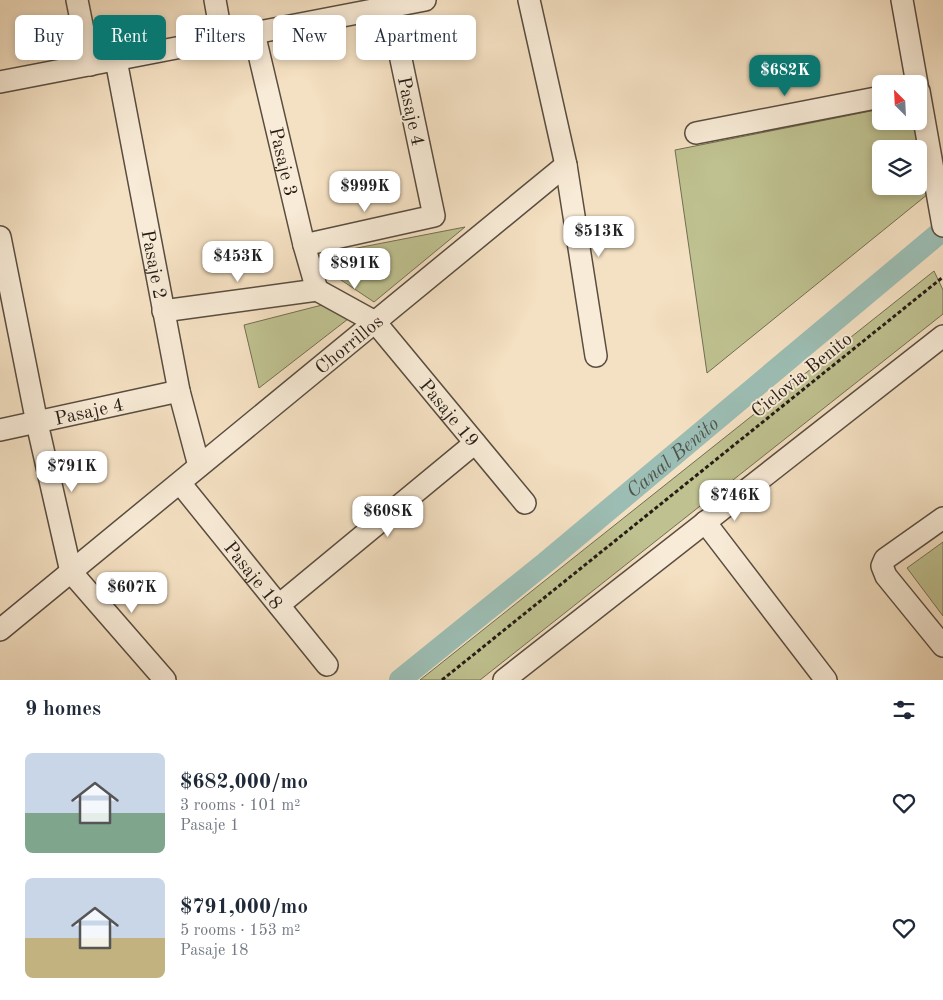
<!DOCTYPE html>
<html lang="en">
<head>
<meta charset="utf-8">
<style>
  body { margin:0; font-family:"Old Standard TT",serif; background:#f2f2f3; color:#1f2937; height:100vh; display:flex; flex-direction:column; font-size:19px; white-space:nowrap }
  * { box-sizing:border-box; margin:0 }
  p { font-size:16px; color:#747a83 }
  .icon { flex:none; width:28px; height:28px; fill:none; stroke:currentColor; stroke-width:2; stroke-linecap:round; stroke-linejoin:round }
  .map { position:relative; height:680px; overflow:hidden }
  .details { display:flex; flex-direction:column; background:#fff; flex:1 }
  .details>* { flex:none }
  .banner { position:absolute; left:15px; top:15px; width:500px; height:45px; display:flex; gap:10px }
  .needle { width:32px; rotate:336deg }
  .tools { position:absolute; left:872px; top:75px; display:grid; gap:10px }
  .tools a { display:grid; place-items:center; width:55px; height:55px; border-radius:8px; background:#fff; box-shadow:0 2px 8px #0003; font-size:25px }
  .price { position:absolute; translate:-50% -42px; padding:0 11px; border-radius:10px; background:#fff; color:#222; font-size:16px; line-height:32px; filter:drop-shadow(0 1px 2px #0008) }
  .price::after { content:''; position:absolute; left:50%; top:30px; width:15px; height:11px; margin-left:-8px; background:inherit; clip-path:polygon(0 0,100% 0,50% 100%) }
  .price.active { background:#0f766e; color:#fff }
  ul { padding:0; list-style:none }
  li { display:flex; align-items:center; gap:15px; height:125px; padding:0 25px }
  li span { display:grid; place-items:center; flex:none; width:140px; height:100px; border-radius:8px; color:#555 }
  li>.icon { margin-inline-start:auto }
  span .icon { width:60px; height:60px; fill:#fffc; stroke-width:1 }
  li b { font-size:21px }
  h2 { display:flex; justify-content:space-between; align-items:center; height:60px; padding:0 25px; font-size:21px }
  .tag { padding:0 18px; border-radius:8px; background:#fff; box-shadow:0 2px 8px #0003; font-size:18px; line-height:45px }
  .tag.active { background:#0f766e; color:#fff }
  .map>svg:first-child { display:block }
  .green { fill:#bfc190; stroke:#726e52; fill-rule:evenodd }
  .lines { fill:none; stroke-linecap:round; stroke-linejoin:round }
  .canal { stroke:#9cbdb3; stroke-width:22 }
  .street-casing { stroke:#594d40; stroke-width:24 }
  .path { stroke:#251c14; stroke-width:3; stroke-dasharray:4 2.5; stroke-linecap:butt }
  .street { stroke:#f8ebd7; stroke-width:21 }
  .labels { text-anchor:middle; stroke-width:4; stroke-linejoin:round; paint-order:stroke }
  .street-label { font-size:19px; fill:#251c14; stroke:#f8ebd7 }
  .water-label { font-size:20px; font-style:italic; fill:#4f544c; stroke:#f8ebd7 }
</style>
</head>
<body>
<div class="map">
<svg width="943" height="680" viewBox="0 0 943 680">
  <rect width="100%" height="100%" fill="#f4e0c2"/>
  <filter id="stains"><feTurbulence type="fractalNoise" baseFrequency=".004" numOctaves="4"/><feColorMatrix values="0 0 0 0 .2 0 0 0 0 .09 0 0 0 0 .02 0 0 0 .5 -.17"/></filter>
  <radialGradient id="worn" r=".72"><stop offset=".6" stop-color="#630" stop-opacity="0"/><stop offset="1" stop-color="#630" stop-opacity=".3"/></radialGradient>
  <g class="green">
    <path d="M 881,109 L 881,121 L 915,121 L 928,194 L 707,373 L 675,150 ZM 881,149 L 919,149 L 919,186 L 881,186 Z"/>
    <polygon points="465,227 374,302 335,276 321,255"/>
    <polygon points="934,271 943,290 943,314 480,680 420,680"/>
    <polygon points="322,305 348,319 259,388 244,325"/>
    <polygon points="943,542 943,616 907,568"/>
  </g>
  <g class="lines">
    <path class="canal" id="s1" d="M 400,680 L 545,563 L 943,230"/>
    <defs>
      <g id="street">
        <polyline points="77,0 90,65"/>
        <polyline points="215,0 222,39"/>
        <polyline points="529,0 566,165 596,356"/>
        <polyline points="902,0 917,84"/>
        <path id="s2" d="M 254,33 L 304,245 L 317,290"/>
        <path id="s3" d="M 116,60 L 179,391 L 199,466"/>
        <polyline points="0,82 425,0"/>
        <polyline points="919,91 943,226"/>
        <polyline points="696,133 881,97"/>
        <polyline points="0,237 37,423 71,572 165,680"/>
        <polyline points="304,245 434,216 390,7"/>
        <path id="s4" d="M 163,311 L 317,290 L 375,322 L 525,503"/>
        <path id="s5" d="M 0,430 L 179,391"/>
        <path id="s6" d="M 180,483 L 327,665"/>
        <polyline points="943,518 885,559 882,566 886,576 943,646"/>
        <polyline points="705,522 826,680"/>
        <polyline points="279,605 475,443"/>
        <path id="s7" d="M 0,630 L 566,165"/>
        <polyline points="504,680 943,336"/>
      </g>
    </defs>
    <use href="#street" class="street-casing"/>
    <polyline class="path" points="442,680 943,277"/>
    <use href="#street" class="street"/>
  </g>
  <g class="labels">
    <g class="street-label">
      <text transform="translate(412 111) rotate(78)" y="7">Pasaje 4</text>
      <text dy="7" stroke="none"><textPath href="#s2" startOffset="132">Pasaje 3</textPath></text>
      <text dy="7" stroke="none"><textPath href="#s3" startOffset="208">Pasaje 2</textPath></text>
      <text dy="7" stroke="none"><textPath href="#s7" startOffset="451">Chorrillos</textPath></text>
      <text transform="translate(801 374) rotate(-39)" y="7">Ciclovia Benito</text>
      <text dy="7" stroke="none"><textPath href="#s5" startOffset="91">Pasaje 4</textPath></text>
      <text dy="7" stroke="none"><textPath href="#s4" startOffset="339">Pasaje 19</textPath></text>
      <text dy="7" stroke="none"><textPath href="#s6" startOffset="118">Pasaje 18</textPath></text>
    </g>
    <g class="water-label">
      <text dy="7" stroke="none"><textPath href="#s1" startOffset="352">Canal Benito</textPath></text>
    </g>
  </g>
  <rect width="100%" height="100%" filter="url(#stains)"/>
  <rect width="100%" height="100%" fill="url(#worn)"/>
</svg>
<div class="tools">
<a><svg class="needle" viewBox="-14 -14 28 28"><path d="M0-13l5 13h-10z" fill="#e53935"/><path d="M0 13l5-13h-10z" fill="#747a83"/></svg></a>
<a><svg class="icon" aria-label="layers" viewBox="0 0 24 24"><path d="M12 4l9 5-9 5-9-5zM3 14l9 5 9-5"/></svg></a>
</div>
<b class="price active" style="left:785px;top:97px">$682K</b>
<b class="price" style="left:365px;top:213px">$999K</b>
<b class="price" style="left:599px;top:258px">$513K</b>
<b class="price" style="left:238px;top:283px">$453K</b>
<b class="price" style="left:355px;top:290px">$891K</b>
<b class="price" style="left:72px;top:493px">$791K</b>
<b class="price" style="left:735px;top:522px">$746K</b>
<b class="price" style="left:388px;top:538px">$608K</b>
<b class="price" style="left:132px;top:614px">$607K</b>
<div class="banner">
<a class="tag">Buy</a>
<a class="tag active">Rent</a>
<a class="tag">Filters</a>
<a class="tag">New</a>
<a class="tag">Apartment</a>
</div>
</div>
<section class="details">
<h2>9 homes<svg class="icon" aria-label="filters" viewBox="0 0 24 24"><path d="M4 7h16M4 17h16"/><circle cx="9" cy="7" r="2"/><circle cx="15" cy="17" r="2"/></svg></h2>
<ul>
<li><span style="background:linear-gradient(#c9d6e8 60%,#7fa58c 0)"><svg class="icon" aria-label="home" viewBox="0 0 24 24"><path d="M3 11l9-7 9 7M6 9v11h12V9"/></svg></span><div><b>$682,000/mo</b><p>3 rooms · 101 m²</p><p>Pasaje 1</p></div><svg class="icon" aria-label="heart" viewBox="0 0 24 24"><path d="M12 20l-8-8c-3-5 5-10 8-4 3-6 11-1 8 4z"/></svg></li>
<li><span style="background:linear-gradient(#c9d6e8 60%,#c2b280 0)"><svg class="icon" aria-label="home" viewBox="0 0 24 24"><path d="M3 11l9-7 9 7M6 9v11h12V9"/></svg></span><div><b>$791,000/mo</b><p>5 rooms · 153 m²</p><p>Pasaje 18</p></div><svg class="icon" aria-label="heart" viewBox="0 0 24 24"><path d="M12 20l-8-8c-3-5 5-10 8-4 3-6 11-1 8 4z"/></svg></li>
</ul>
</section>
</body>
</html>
